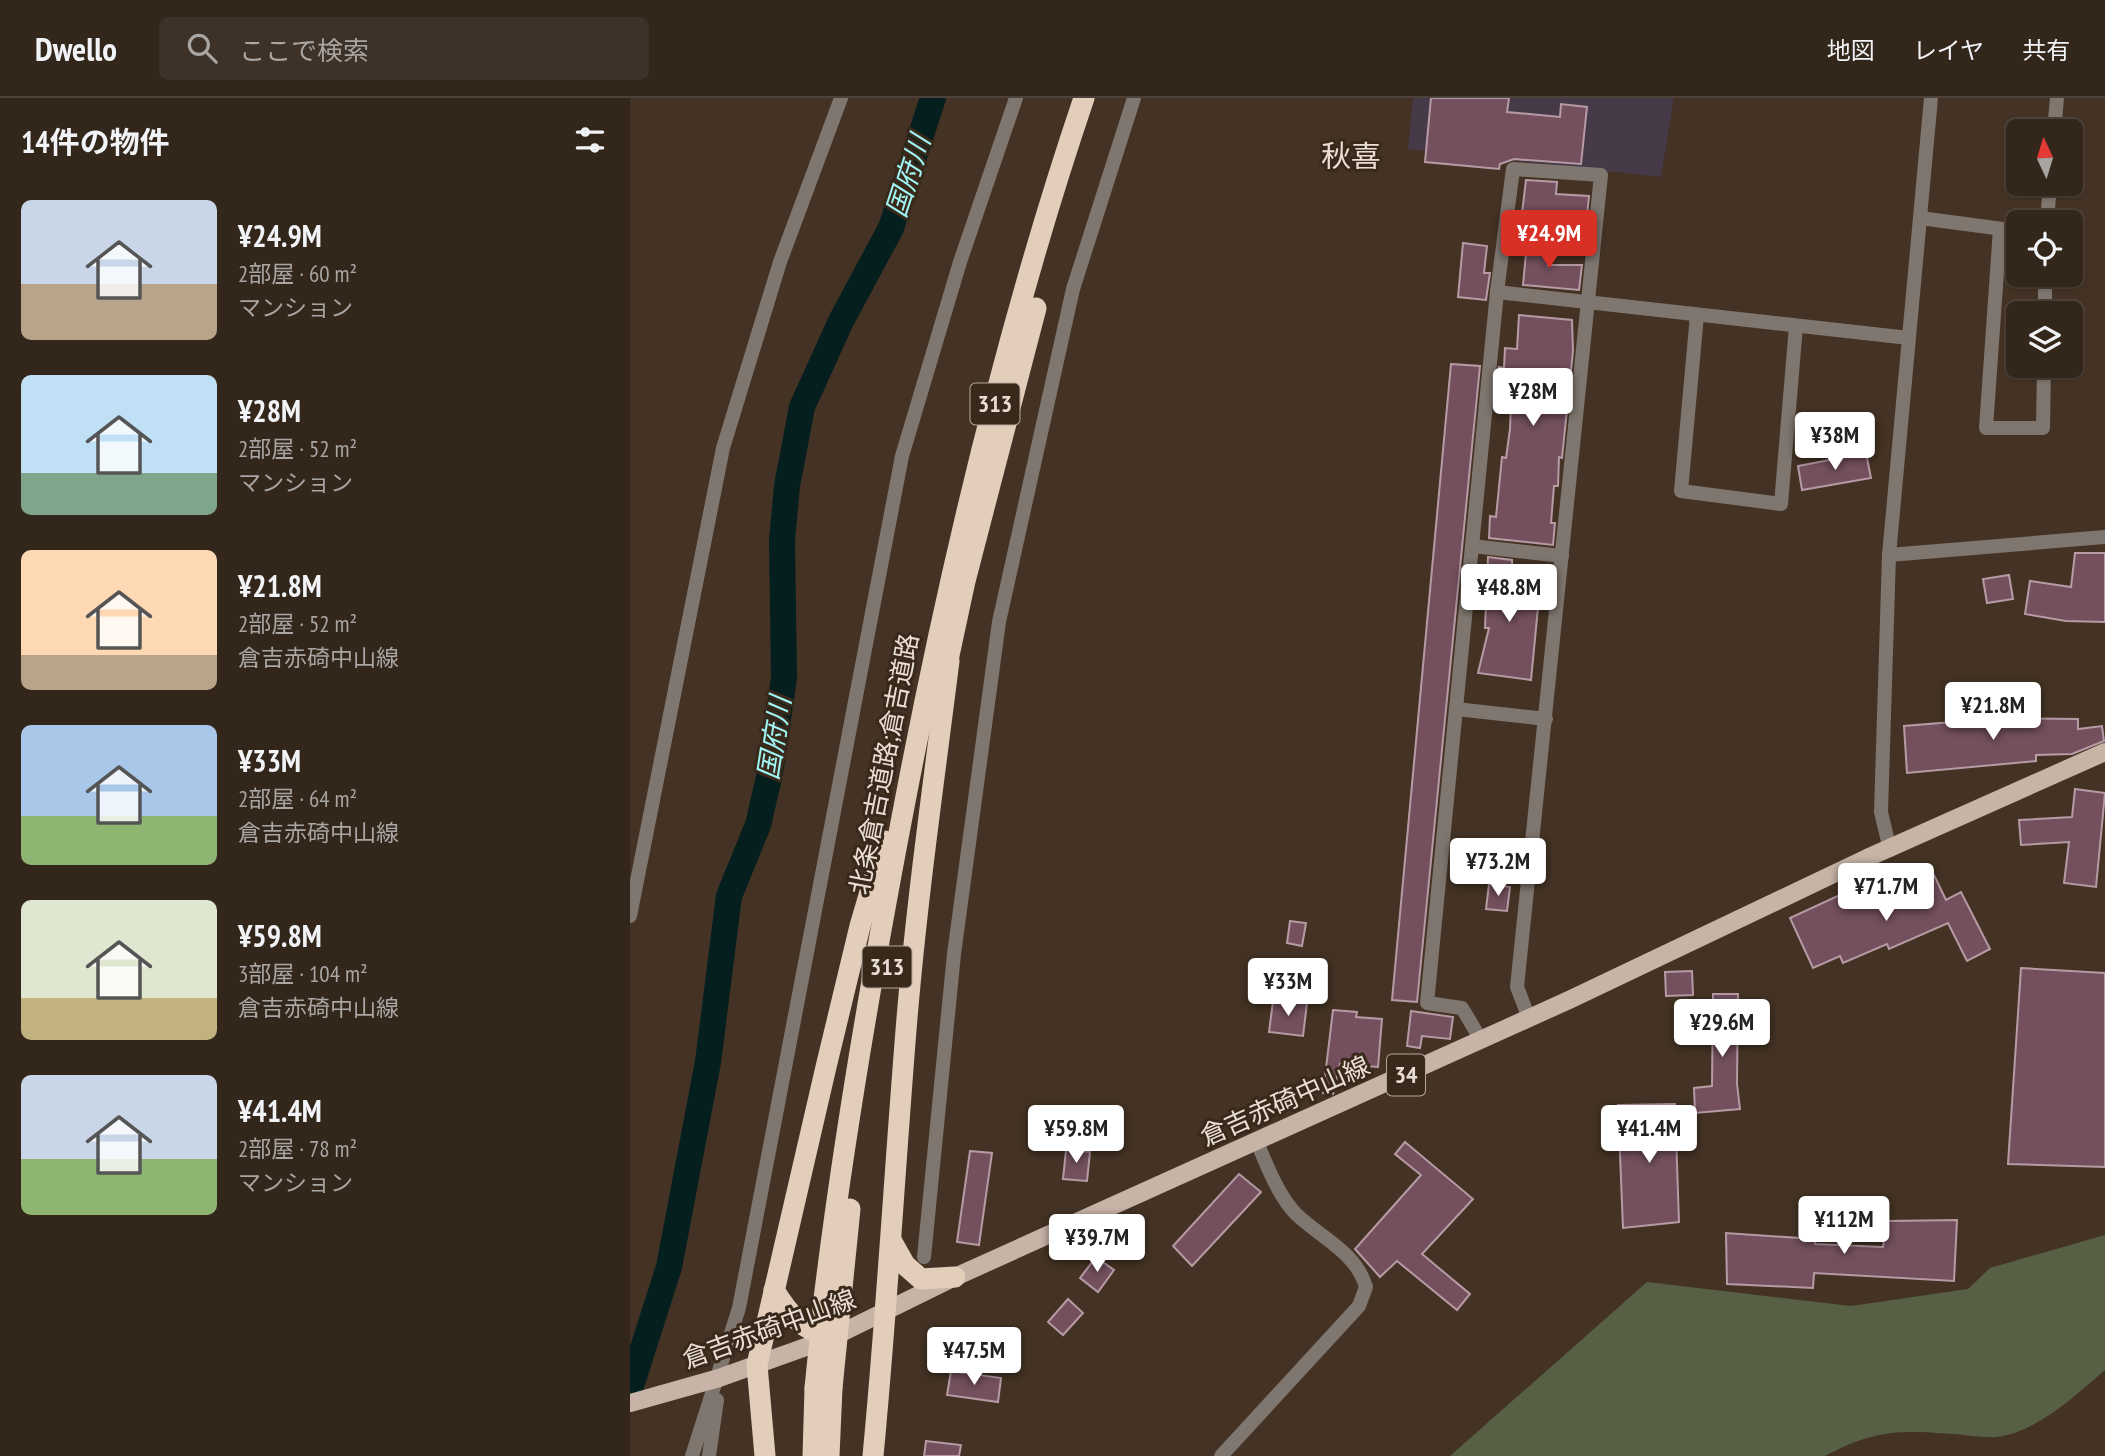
<!DOCTYPE html>
<html lang="ja">
<head>
<meta charset="utf-8">
<style>
  body { margin:0; font-family:"PT Sans Narrow","Noto Sans JP",sans-serif; background:#3e3228; color:#f1f3f6; height:100vh; display:flex; flex-direction:column; font-size:26px; white-space:nowrap }
  * { box-sizing:border-box; margin:0 }
  p { font-size:23px; color:#a9a5a3 }
  .icon { flex:none; width:38px; height:38px; fill:none; stroke:currentColor; stroke-width:2; stroke-linecap:round; stroke-linejoin:round }
  .map { position:relative; flex:1; overflow:hidden }
  .drawer { display:flex; flex-direction:column; background:#33261b; width:630px }
  .drawer>* { flex:none }
  .needle { width:46px; rotate:356deg }
  .buttons { position:absolute; left:1376px; top:21px; display:grid; gap:14px }
  .buttons a { display:grid; place-items:center; width:77px; height:77px; border-radius:10px; background:#33261b; box-shadow:0 2px 5px #0004,0 0 0 2px #4e433a; font-size:35px }
  .price { position:absolute; translate:-50% -60px; padding:0 16px; border-radius:7px; background:#fff; color:#222; font-size:23px; line-height:46px; filter:drop-shadow(0 2px 4px #0008) }
  .price::after { content:''; position:absolute; left:50%; top:42px; width:21px; height:16px; margin-left:-10px; background:inherit; clip-path:polygon(0 0,100% 0,50% 100%) }
  .price.on { background:#d93025; color:#fff }
  ul { padding:0; list-style:none }
  li { display:flex; align-items:center; gap:21px; height:175px; padding:0 21px }
  li span { display:grid; place-items:center; flex:none; width:196px; height:140px; border-radius:10px; color:#555 }
  li>.icon { margin-inline-start:auto }
  span .icon { width:84px; height:84px; fill:#fffc; stroke-width:1 }
  li b { font-size:30px }
  h2 { display:flex; justify-content:space-between; align-items:center; height:84px; padding:0 21px; font-size:30px }
  header { display:flex; align-items:center; gap:42px; box-sizing:border-box; height:98px; padding:0 35px; background:#33261b; border-bottom:2px solid #4e433a }
  header strong { font-size:33px }
  nav { display:flex; gap:38px; margin-inline-start:auto; font-size:24px }
  .search { width:490px; height:63px; background:#3e3228; display:flex; align-items:center; gap:18px; box-sizing:border-box; padding:0 24px; border-radius:10px; color:#a9a5a3; font-size:26px }
  main { display:flex; flex:1; min-height:0 }
  .map>svg:first-child { display:block }
  .industrial { fill:#463948 }
  .green { fill:#576045 }
  .lines { fill:none; stroke-linecap:round; stroke-linejoin:round }
  .river { stroke:#051f1f; stroke-width:26 }
  .building { fill:#74505e; stroke:#b69ba4; stroke-width:2 }
  .minor { stroke:#7f766f; stroke-width:14 }
  .tertiary { stroke:#7f766f; stroke-width:14 }
  .primary { stroke:#c7b4a6; stroke-width:18 }
  .motorway { stroke:#e3cdbb; stroke-width:21 }
  .motorway-bridge { stroke:#e3cdbb; stroke-width:21 }
  .labels { text-anchor:middle; stroke-width:6; stroke-linejoin:round; paint-order:stroke }
  .shield { fill:#39291a; stroke:#b4a89d; stroke-width:2 }
  .shield-label { font-size:24px; font-weight:bold; fill:#e9ded5 }
  .street-label { font-size:26px; fill:#e9ded5; stroke:#39291a }
  .water-label { font-size:28px; font-style:italic; fill:#a0f5f5; stroke:#39291a }
  .quarter-label { font-size:30px; fill:#e9ded5; stroke:#39291a }
</style>
</head>
<body>
<header>
<strong>Dwello</strong>
<div class="search"><svg class="icon" aria-label="search" viewBox="0 0 24 24"><circle cx="10" cy="10" r="6"/><path d="M15 15l6 6"/></svg>ここで検索</div>
<nav><a>地図</a><a>レイヤ</a><a>共有</a></nav>
</header>
<main>
<section class="drawer">
<h2>14件の物件<svg class="icon" aria-label="filters" viewBox="0 0 24 24"><path d="M4 7h16M4 17h16"/><circle cx="9" cy="7" r="2"/><circle cx="15" cy="17" r="2"/></svg></h2>
<ul>
<li><span style="background:linear-gradient(#c9d6e8 60%,#b9a48a 0)"><svg class="icon" aria-label="home" viewBox="0 0 24 24"><path d="M3 11l9-7 9 7M6 9v11h12V9"/></svg></span><div><b>¥24.9M</b><p>2部屋 · 60 m²</p><p>マンション</p></div></li>
<li><span style="background:linear-gradient(#bfe0f5 70%,#7fa58c 0)"><svg class="icon" aria-label="home" viewBox="0 0 24 24"><path d="M3 11l9-7 9 7M6 9v11h12V9"/></svg></span><div><b>¥28M</b><p>2部屋 · 52 m²</p><p>マンション</p></div></li>
<li><span style="background:linear-gradient(#ffd9b3 75%,#b9a48a 0)"><svg class="icon" aria-label="home" viewBox="0 0 24 24"><path d="M3 11l9-7 9 7M6 9v11h12V9"/></svg></span><div><b>¥21.8M</b><p>2部屋 · 52 m²</p><p>倉吉赤碕中山線</p></div></li>
<li><span style="background:linear-gradient(#a9c7e8 65%,#8fb573 0)"><svg class="icon" aria-label="home" viewBox="0 0 24 24"><path d="M3 11l9-7 9 7M6 9v11h12V9"/></svg></span><div><b>¥33M</b><p>2部屋 · 64 m²</p><p>倉吉赤碕中山線</p></div></li>
<li><span style="background:linear-gradient(#dfe7d0 70%,#c2b280 0)"><svg class="icon" aria-label="home" viewBox="0 0 24 24"><path d="M3 11l9-7 9 7M6 9v11h12V9"/></svg></span><div><b>¥59.8M</b><p>3部屋 · 104 m²</p><p>倉吉赤碕中山線</p></div></li>
<li><span style="background:linear-gradient(#c9d6e8 60%,#8fb573 0)"><svg class="icon" aria-label="home" viewBox="0 0 24 24"><path d="M3 11l9-7 9 7M6 9v11h12V9"/></svg></span><div><b>¥41.4M</b><p>2部屋 · 78 m²</p><p>マンション</p></div></li>
</ul>
</section>
<div class="map">
<svg width="1475" height="1358" viewBox="0 0 1475 1358">
  <rect width="100%" height="100%" fill="#443324"/>
  <polygon class="industrial" points="783,0 1044,0 1031,79 778,51"/>
  <path class="green" d="M 1475,1137 L 1475,1272 C 1446,1297 1407,1334 1367,1339 C 1353,1340 1338,1337 1324,1336 C 1270,1332 1245,1331 1195,1358 L 820,1358 L 1017,1184 L 1221,1208 L 1338,1191 L 1360,1170 Z"/>
  <g class="lines">
    <polyline class="river" points="0,1291 39,1169 78,964 99,798 128,727 140,675 154,580 152,442 157,388 172,309 211,223 261,130 303,0"/>
  </g>
  <g class="building">
    <polygon points="801,0 879,0 877,14 930,19 931,6 957,9 951,66 884,61 870,66 869,71 795,64"/>
    <polygon points="896,82 927,84 926,96 959,98 956,127 933,125 934,120 892,115"/>
    <polygon points="833,145 857,148 854,175 860,175 856,202 828,199"/>
    <polygon points="897,145 920,148 918,167 952,167 949,192 893,187"/>
    <polygon points="889,217 942,222 943,253 932,360 929,359 928,388 924,388 921,425 925,425 923,447 859,440 860,418 866,419 872,359 876,360 880,331 881,304 866,303 869,269 874,270 875,250 887,251"/>
    <polygon points="821,266 850,268 787,904 762,902"/>
    <polygon points="1236,355 1241,380 1172,392 1168,368"/>
    <polygon points="1445,455 1475,455 1475,524 1436,523 1395,516 1400,483 1441,489"/>
    <polygon points="858,459 882,462 883,488 910,489 901,582 848,575 859,530 855,530"/>
    <polygon points="1379,477 1383,501 1357,505 1353,481"/>
    <polygon points="1372,620 1448,621 1448,631 1472,628 1474,643 1442,656 1406,657 1406,663 1277,675 1274,628"/>
    <polygon points="1445,691 1475,695 1466,789 1434,785 1439,744 1391,747 1389,722 1442,719"/>
    <polygon points="1304,777 1316,802 1331,794 1360,851 1337,863 1318,825 1259,851 1257,846 1213,865 1210,858 1183,870 1160,820 1214,795 1221,810"/>
    <polygon points="859,786 880,789 877,813 856,811"/>
    <polygon points="660,823 676,825 672,848 657,845"/>
    <polygon points="1391,870 1475,875 1475,1069 1378,1066"/>
    <polygon points="1062,873 1063,897 1036,898 1035,874"/>
    <polygon points="1083,896 1108,896 1107,986 1110,1011 1065,1015 1064,990 1082,988"/>
    <polygon points="643,903 677,905 673,938 639,934"/>
    <polygon points="703,912 727,914 726,919 752,921 748,969 710,966 703,996 693,995"/>
    <polygon points="781,913 823,919 820,941 792,938 790,950 777,948"/>
    <polygon points="1045,1006 1049,1124 993,1130 988,1007"/>
    <polygon points="775,1044 843,1101 792,1156 840,1196 827,1212 767,1163 750,1179 725,1151 791,1077 765,1056"/>
    <polygon points="436,1052 460,1054 457,1083 433,1081"/>
    <polygon points="340,1053 362,1055 349,1147 327,1144"/>
    <polygon points="609,1076 631,1094 562,1168 543,1148"/>
    <polygon points="1327,1122 1324,1183 1184,1175 1183,1190 1097,1186 1096,1135 1185,1141 1185,1146 1253,1149 1257,1123"/>
    <polygon points="466,1159 484,1172 468,1194 450,1180"/>
    <polygon points="438,1201 453,1215 433,1237 418,1224"/>
    <polygon points="321,1273 371,1280 368,1304 317,1297"/>
    <polygon points="296,1343 331,1347 329,1358 294,1358"/>
  </g>
  <g class="lines">
    <g class="minor">
      <polyline points="1424,33 1427,0"/>
      <polyline points="1290,120 1388,133"/>
      <polyline points="1417,124 1420,86"/>
      <polyline points="1370,131 1356,330 1413,330 1414,268"/>
      <polyline points="867,194 1279,240"/>
      <polyline points="1415,215 1415,177"/>
      <polyline points="1067,217 1051,393 1151,406 1166,228"/>
      <polyline points="842,448 932,458"/>
      <polyline points="1259,457 1475,439"/>
      <polyline points="826,611 916,621"/>
      <polyline points="0,818 93,350 150,164 211,0"/>
      <polyline points="851,942 832,910 797,905 867,194 883,71 971,77 887,889 899,920"/>
      <polyline points="294,1159 324,856 369,524 443,191 504,0"/>
      <polyline points="62,1358 109,1210 272,358 330,164 386,0"/>
      <polyline points="79,1358 87,1302"/>
      <path d="M 591,1358 L 729,1208 L 736,1189 C 726,1154 691,1140 666,1116 C 648,1097 637,1068 627,1044"/>
    </g>
    <polyline class="tertiary" points="1260,752 1251,714 1259,457 1301,0"/>
    <polyline class="primary" points="0,1305 89,1280 201,1240 325,1179 939,902 1237,760 1475,654"/>
    <g class="motorway">
      <polyline points="315,576 335,483 406,210"/>
      <polyline points="262,1144 275,1167 291,1181 325,1179"/>
      <path d="M 144,1192 C 159,1217 173,1232 201,1240"/>
      <polyline points="211,1200 220,1111"/>
      <path d="M 194,1201 C 215,1029 245,858 278,688 C 323,456 378,224 454,0"/>
      <polyline points="135,1358 127,1267 196,969 230,828 255,743"/>
      <polyline points="183,1358 185,1290"/>
      <polyline points="199,1358 202,1290"/>
      <path d="M 243,1358 C 257,1212 265,1066 277,920 C 287,801 304,682 319,563"/>
    </g>
    <g class="motorway-bridge">
      <polyline points="185,1290 194,1201"/>
      <polyline points="202,1290 211,1200"/>
    </g>
  </g>
  <g class="labels">
    <g class="shield">
      <rect x="340.5" y="285.5" width="49" height="41" rx="5"/>
      <rect x="232.5" y="848.5" width="49" height="41" rx="5"/>
      <rect x="757" y="956.5" width="38" height="41" rx="5"/>
    </g>
    <g class="shield-label">
      <text x="365" y="314">313</text>
      <text x="257" y="877">313</text>
      <text x="776" y="985">34</text>
    </g>
    <g class="street-label">
      <text transform="translate(254 666) rotate(-79)" y="9">北条倉吉道路;倉吉道路</text>
      <text transform="translate(655 1003) rotate(-24)" y="9">倉吉赤碕中山線</text>
      <text transform="translate(139 1231) rotate(-20)" y="9">倉吉赤碕中山線</text>
    </g>
    <g class="water-label">
      <text transform="translate(278 78) rotate(-72)" y="10">国府川</text>
      <text transform="translate(144 640) rotate(-81)" y="10">国府川</text>
    </g>
    <g class="quarter-label">
      <text x="721" y="69">秋喜</text>
    </g>
  </g>
</svg>
<div class="buttons">
<a><svg class="needle" viewBox="-14 -14 28 28"><path d="M0-13l5 13h-10z" fill="#e53935"/><path d="M0 13l5-13h-10z" fill="#a9a5a3"/></svg></a>
<a><svg class="icon" aria-label="locate" viewBox="0 0 24 24"><circle cx="12" cy="12" r="6"/><path d="M12 2v4M12 18v4M2 12h4M18 12h4"/></svg></a>
<a><svg class="icon" aria-label="layers" viewBox="0 0 24 24"><path d="M12 4l9 5-9 5-9-5zM3 14l9 5 9-5"/></svg></a>
</div>
<b class="price on" style="left:919px;top:172px">¥24.9M</b>
<b class="price" style="left:903px;top:330px">¥28M</b>
<b class="price" style="left:1205px;top:374px">¥38M</b>
<b class="price" style="left:879px;top:526px">¥48.8M</b>
<b class="price" style="left:1363px;top:644px">¥21.8M</b>
<b class="price" style="left:868px;top:800px">¥73.2M</b>
<b class="price" style="left:1256px;top:825px">¥71.7M</b>
<b class="price" style="left:658px;top:920px">¥33M</b>
<b class="price" style="left:1092px;top:961px">¥29.6M</b>
<b class="price" style="left:446px;top:1067px">¥59.8M</b>
<b class="price" style="left:1019px;top:1067px">¥41.4M</b>
<b class="price" style="left:1214px;top:1158px">¥112M</b>
<b class="price" style="left:467px;top:1176px">¥39.7M</b>
<b class="price" style="left:344px;top:1289px">¥47.5M</b>
</div>
</main>
</body>
</html>
